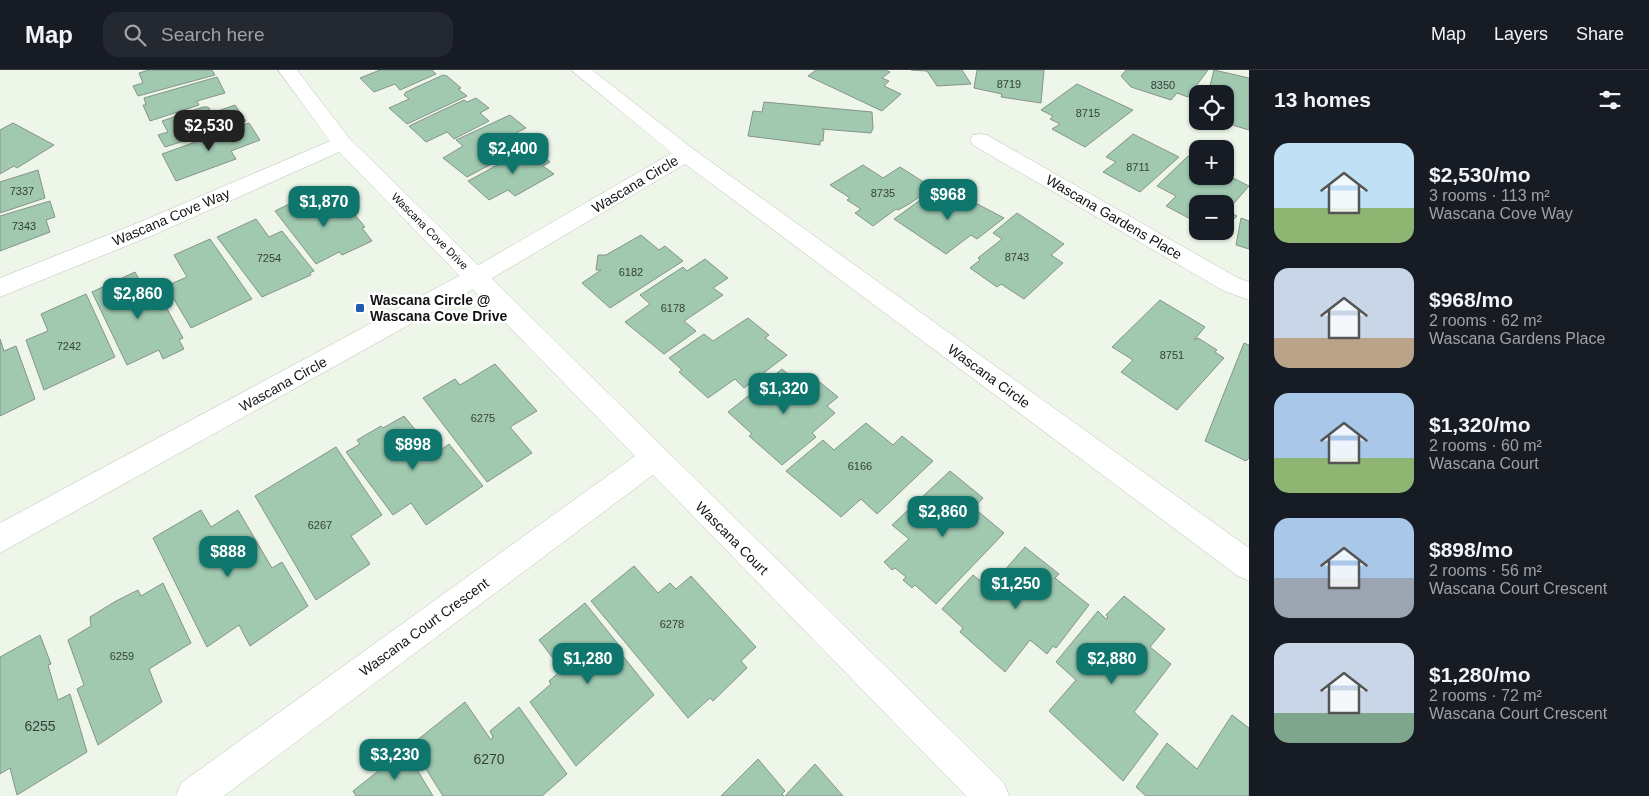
<!DOCTYPE html>
<html lang="en">
<head>
<meta charset="utf-8">
<style>
  body { margin:0; font-family:Arial,sans-serif; background:#242831; color:#f1f3f6; height:100vh; display:flex; flex-direction:column; font-size:19px; white-space:nowrap }
  * { box-sizing:border-box; margin:0 }
  p { font-size:16px; color:#9ea1a6 }
  .icon { flex:none; width:28px; height:28px; fill:none; stroke:currentColor; stroke-width:2; stroke-linecap:round; stroke-linejoin:round }
  .map { position:relative; flex:1; overflow:hidden }
  .panel { display:flex; flex-direction:column; background:#171b24; width:400px }
  .panel>* { flex:none }
  .tools { position:absolute; left:1189px; top:15px; display:grid; gap:10px }
  .tools a { display:grid; place-items:center; width:45px; height:45px; border-radius:10px; background:#171b24; box-shadow:0 1px 4px #0004; font-size:25px }
  .price { position:absolute; translate:-50% -42px; padding:0 11px; border-radius:10px; background:#0f766e; color:#fff; font-size:16px; line-height:32px; filter:drop-shadow(0 1px 2px #0008) }
  .price::after { content:''; position:absolute; left:50%; top:30px; width:15px; height:11px; margin-left:-8px; background:inherit; clip-path:polygon(0 0,100% 0,50% 100%) }
  .price.current { background:#222; color:#fff }
  ul { padding:0; list-style:none }
  li { display:flex; align-items:center; gap:15px; height:125px; padding:0 25px }
  li span { display:grid; place-items:center; flex:none; width:140px; height:100px; border-radius:15px; color:#555 }
  li>.icon { margin-inline-start:auto }
  span .icon { width:60px; height:60px; fill:#fffc; stroke-width:1 }
  li b { font-size:21px }
  h2 { display:flex; justify-content:space-between; align-items:center; height:60px; padding:0 25px; font-size:21px }
  header { display:flex; align-items:center; gap:30px; box-sizing:border-box; height:70px; padding:0 25px; background:#171b24; border-bottom:1px solid #363941 }
  header strong { font-size:24px }
  nav { display:flex; gap:28px; margin-inline-start:auto; font-size:18px }
  .search { width:350px; height:45px; background:#242831; display:flex; align-items:center; gap:12px; box-sizing:border-box; padding:0 18px; border-radius:15px; color:#9ea1a6; font-size:19px }
  main { display:flex; flex:1; min-height:0 }
  .map>svg:first-child { display:block }
  .building { fill:#a0c9b0; stroke:#86938b }
  .lines { fill:none; stroke-linecap:round; stroke-linejoin:round }
  .minor-casing { stroke:#bbc3b6; stroke-width:1 }
  .tertiary-casing { stroke:#bbc3b6; stroke-width:1 }
  .minor { fill:#fff; fill-rule:evenodd }
  .tertiary { fill:#fff; fill-rule:evenodd }
  .poi-dot { fill:#205cae; stroke:#fff; stroke-width:2 }
  .labels { text-anchor:middle; stroke-width:5; stroke-linejoin:round; paint-order:stroke }
  .number-label { font-size:11px; fill:#354138 }
  .far-street-label { font-size:11px; fill:#111410; stroke:#fff }
  .street-label { font-size:14px; fill:#111410; stroke:#fff }
  .poi-label { font-size:14px; font-weight:bold; fill:#111410; stroke:#fff; text-anchor:start }
  .near-number-label { font-size:14px; fill:#354138 }
</style>
</head>
<body>
<header>
<strong>Map</strong>
<div class="search"><svg class="icon" aria-label="search" viewBox="0 0 24 24"><circle cx="10" cy="10" r="6"/><path d="M15 15l6 6"/></svg>Search here</div>
<nav><a>Map</a><a>Layers</a><a>Share</a></nav>
</header>
<main>
<div class="map">
<svg width="1249" height="726" viewBox="0 0 1249 726">
  <rect width="100%" height="100%" fill="#eef6e9"/>
  <g class="building">
    <polygon points="149,0 212,0 215,5 138,26 133,16 143,13 139,3"/>
    <polygon points="380,0 432,0 436,4 400,20 395,14 374,22 360,8"/>
    <polygon points="816,0 885,0 890,2 882,8 889,11 884,16 901,24 882,41 808,6"/>
    <polygon points="911,0 962,0 971,14 937,16 927,1"/>
    <polygon points="977,0 1044,0 1041,33 1001,27 1002,24 974,18"/>
    <polygon points="1126,0 1208,0 1188,27 1177,23 1171,30 1131,17 1121,6"/>
    <polygon points="1214,0 1249,8 1249,60 1222,52 1225,51 1225,24 1208,24"/>
    <polygon points="443,5 447,6 461,18 458,19 467,26 407,54 389,38 409,29 404,25 406,22"/>
    <polygon points="217,7 225,23 197,31 199,35 150,51 143,35 146,35 144,28"/>
    <polygon points="1077,14 1133,40 1085,77 1052,59 1060,54 1050,49 1053,46 1041,40"/>
    <polygon points="476,28 489,38 480,43 489,51 454,69 447,62 426,72 409,56 464,30 467,32"/>
    <polygon points="764,32 872,42 873,58 871,63 822,59 824,60 823,71 820,71 820,75 748,66 753,41 762,42"/>
    <polygon points="235,35 246,51 165,77 158,65 168,62 162,51 203,37 208,37 212,43"/>
    <polygon points="510,45 526,58 516,63 529,74 467,107 443,88 463,76 456,70"/>
    <polygon points="13,53 54,75 17,98 14,96 0,104 0,60"/>
    <polygon points="249,53 260,70 231,81 236,89 176,111 162,84"/>
    <polygon points="1133,64 1179,87 1140,122 1103,102 1116,92 1106,87 1108,85"/>
    <polygon points="525,80 531,85 537,82 550,92 543,96 554,104 515,126 508,120 489,130 468,111"/>
    <polygon points="1188,86 1198,91 1198,106 1225,106 1225,101 1229,103 1227,105 1249,116 1227,141 1237,146 1225,158 1225,134 1198,134 1198,153 1166,136 1176,126 1157,116"/>
    <polygon points="863,95 883,108 900,97 933,118 909,134 898,140 896,139 873,156 855,143 861,139 847,130 850,128 830,115"/>
    <polygon points="38,100 45,128 0,143 0,112"/>
    <polygon points="930,123 939,129 946,124 960,133 966,128 1004,148 977,169 971,165 946,184 894,149"/>
    <polygon points="308,125 316,135 334,126 352,146 355,145 365,157 362,158 372,171 342,185 339,182 316,194 275,141"/>
    <polygon points="50,131 55,147 46,150 50,162 0,181 0,146"/>
    <polygon points="1017,143 1064,174 1051,185 1063,193 1024,229 1001,214 997,217 970,198 980,190 978,188 1002,169 993,163"/>
    <polygon points="1241,148 1249,151 1249,179 1236,175"/>
    <polygon points="256,149 269,167 282,161 314,201 310,203 311,205 262,227 217,167"/>
    <polygon points="641,165 659,180 665,176 683,191 610,238 582,213 601,200 596,200 598,185 606,185"/>
    <polygon points="210,169 252,229 191,258 166,216 187,207 174,185"/>
    <polygon points="705,189 728,208 713,218 723,225 684,251 696,261 664,284 625,252 650,234 640,225 683,197 687,201"/>
    <polygon points="135,202 145,221 155,217 183,268 179,270 184,279 163,289 159,280 127,295 92,222"/>
    <polygon points="86,224 115,287 44,320 26,270 48,261 41,244"/>
    <polygon points="1160,230 1205,257 1194,270 1198,268 1217,280 1215,282 1224,288 1177,340 1121,302 1133,290 1112,277"/>
    <polygon points="748,248 769,265 765,268 787,285 744,318 735,309 708,328 679,302 682,300 669,288 704,264 713,271"/>
    <polygon points="0,269 4,281 16,276 35,329 0,346"/>
    <polygon points="1244,273 1249,275 1249,388 1246,391 1205,371"/>
    <polygon points="495,294 537,341 510,357 532,383 487,412 423,328 455,309 460,315"/>
    <polygon points="782,299 806,319 817,310 838,327 827,336 835,343 812,363 816,367 782,395 749,366 752,364 728,342"/>
    <polygon points="404,346 435,384 449,374 483,416 426,455 411,433 393,445 346,382 360,374 357,370 381,356 383,358"/>
    <polygon points="866,353 893,375 902,366 933,391 877,444 861,429 841,447 786,401 823,370 834,380"/>
    <polygon points="336,377 382,445 351,466 370,494 316,530 255,426"/>
    <polygon points="950,401 983,428 974,438 1004,463 936,534 915,515 912,518 903,510 906,507 895,498 892,500 884,492 909,469 892,455"/>
    <polygon points="201,440 211,457 238,440 272,498 282,492 308,536 250,576 239,555 207,577 153,468"/>
    <polygon points="1025,477 1059,504 1055,508 1089,535 1056,578 1053,576 1047,584 1030,570 1005,602 960,562 963,558 942,539 973,505 989,518"/>
    <polygon points="634,496 658,523 670,513 676,519 691,506 756,577 741,591 747,598 713,631 710,628 688,648 591,531"/>
    <polygon points="163,513 191,573 149,599 162,632 98,675 77,619 84,615 68,570 91,556 90,547 116,531 138,520 141,526"/>
    <polygon points="1124,526 1165,559 1150,577 1171,594 1134,642 1158,664 1123,711 1049,641 1076,610 1056,592 1098,541 1106,549 1108,547 1106,545"/>
    <polygon points="585,533 622,579 619,581 654,625 576,696 530,632 551,614 549,611 562,600 539,570"/>
    <polygon points="40,565 51,594 48,595 58,630 70,624 87,682 17,725 10,698 0,704 0,587"/>
    <polygon points="465,632 491,670 493,667 490,661 519,637 567,704 542,726 443,726 411,675"/>
    <polygon points="1232,645 1249,658 1249,726 1146,726 1136,717 1167,673 1197,699"/>
    <polygon points="405,680 433,726 356,726 353,721"/>
    <polygon points="758,689 785,721 782,724 784,726 721,726"/>
    <polygon points="815,694 843,726 785,726"/>
  </g>
  <g class="lines">
    <defs>
      <g id="minor">
        <polygon points="278,0 297,0 349,68 1004,713 1009,726 966,726 653,405 224,726 176,726 181,713 635,386 339,82 156,164 0,227 0,208 140,152 330,71"/>
        <polygon points="980,64 987,65 1238,208 1249,212 1249,230 1222,220 973,75 970,70 973,65"/>
      </g>
      <polygon id="tertiary" points="571,0 592,0 693,79 1249,478 1249,511 1238,506 685,94 484,213 0,483 0,453 468,201 672,83"/>
    </defs>
    <use href="#minor" class="minor-casing"/>
    <use href="#tertiary" class="tertiary-casing"/>
    <use href="#minor" class="minor"/>
    <use href="#tertiary" class="tertiary"/>
  </g>
  <rect class="poi-dot" x="355" y="233" width="10" height="10" rx="2.5"/>
  <g class="labels">
    <g class="number-label">
      <text x="1009" y="18">8719</text>
      <text x="1163" y="19">8350</text>
      <text x="1088" y="47">8715</text>
      <text x="1138" y="101">8711</text>
      <text x="22" y="125">7337</text>
      <text x="883" y="127">8735</text>
      <text x="24" y="160">7343</text>
      <text x="1017" y="191">8743</text>
      <text x="269" y="192">7254</text>
      <text x="631" y="206">6182</text>
      <text x="673" y="242">6178</text>
      <text x="69" y="280">7242</text>
      <text x="1172" y="289">8751</text>
      <text x="483" y="352">6275</text>
      <text x="860" y="400">6166</text>
      <text x="320" y="459">6267</text>
      <text x="672" y="558">6278</text>
      <text x="122" y="590">6259</text>
    </g>
    <g class="far-street-label">
      <text transform="translate(430 161) rotate(45)" y="4">Wascana Cove Drive</text>
    </g>
    <g class="street-label">
      <text transform="translate(635 114) rotate(-31)" y="5">Wascana Circle</text>
      <text transform="translate(171 147) rotate(-23)" y="5">Wascana Cove Way</text>
      <text transform="translate(1114 147) rotate(30)" y="5">Wascana Gardens Place</text>
      <text transform="translate(989 306) rotate(36)" y="5">Wascana Circle</text>
      <text transform="translate(283 314) rotate(-29)" y="5">Wascana Circle</text>
      <text transform="translate(732 468) rotate(45)" y="5">Wascana Court</text>
      <text transform="translate(424 557) rotate(-36)" y="5">Wascana Court Crescent</text>
    </g>
    <g class="poi-label">
      <text x="370" y="235">Wascana Circle @<tspan x="370" dy="16">Wascana Cove Drive</tspan></text>
    </g>
    <g class="near-number-label">
      <text x="40" y="661">6255</text>
      <text x="489" y="694">6270</text>
    </g>
  </g>
</svg>
<div class="tools">
<a><svg class="icon" aria-label="locate" viewBox="0 0 24 24"><circle cx="12" cy="12" r="6"/><path d="M12 2v4M12 18v4M2 12h4M18 12h4"/></svg></a>
<a>+</a>
<a>−</a>
</div>
<b class="price current" style="left:209px;top:82px">$2,530</b>
<b class="price" style="left:513px;top:105px">$2,400</b>
<b class="price" style="left:948px;top:151px">$968</b>
<b class="price" style="left:324px;top:158px">$1,870</b>
<b class="price" style="left:138px;top:250px">$2,860</b>
<b class="price" style="left:784px;top:345px">$1,320</b>
<b class="price" style="left:413px;top:401px">$898</b>
<b class="price" style="left:943px;top:468px">$2,860</b>
<b class="price" style="left:228px;top:508px">$888</b>
<b class="price" style="left:1016px;top:540px">$1,250</b>
<b class="price" style="left:588px;top:615px">$1,280</b>
<b class="price" style="left:1112px;top:615px">$2,880</b>
<b class="price" style="left:395px;top:711px">$3,230</b>
</div>
<section class="panel">
<h2>13 homes<svg class="icon" aria-label="filters" viewBox="0 0 24 24"><path d="M4 7h16M4 17h16"/><circle cx="9" cy="7" r="2"/><circle cx="15" cy="17" r="2"/></svg></h2>
<ul>
<li><span style="background:linear-gradient(#bfe0f5 65%,#8fb573 0)"><svg class="icon" aria-label="home" viewBox="0 0 24 24"><path d="M3 11l9-7 9 7M6 9v11h12V9"/></svg></span><div><b>$2,530/mo</b><p>3 rooms · 113 m²</p><p>Wascana Cove Way</p></div></li>
<li><span style="background:linear-gradient(#c9d6e8 70%,#b9a48a 0)"><svg class="icon" aria-label="home" viewBox="0 0 24 24"><path d="M3 11l9-7 9 7M6 9v11h12V9"/></svg></span><div><b>$968/mo</b><p>2 rooms · 62 m²</p><p>Wascana Gardens Place</p></div></li>
<li><span style="background:linear-gradient(#a9c7e8 65%,#8fb573 0)"><svg class="icon" aria-label="home" viewBox="0 0 24 24"><path d="M3 11l9-7 9 7M6 9v11h12V9"/></svg></span><div><b>$1,320/mo</b><p>2 rooms · 60 m²</p><p>Wascana Court</p></div></li>
<li><span style="background:linear-gradient(#a9c7e8 60%,#9aa5b1 0)"><svg class="icon" aria-label="home" viewBox="0 0 24 24"><path d="M3 11l9-7 9 7M6 9v11h12V9"/></svg></span><div><b>$898/mo</b><p>2 rooms · 56 m²</p><p>Wascana Court Crescent</p></div></li>
<li><span style="background:linear-gradient(#c9d6e8 70%,#7fa58c 0)"><svg class="icon" aria-label="home" viewBox="0 0 24 24"><path d="M3 11l9-7 9 7M6 9v11h12V9"/></svg></span><div><b>$1,280/mo</b><p>2 rooms · 72 m²</p><p>Wascana Court Crescent</p></div></li>
</ul>
</section>
</main>
</body>
</html>
